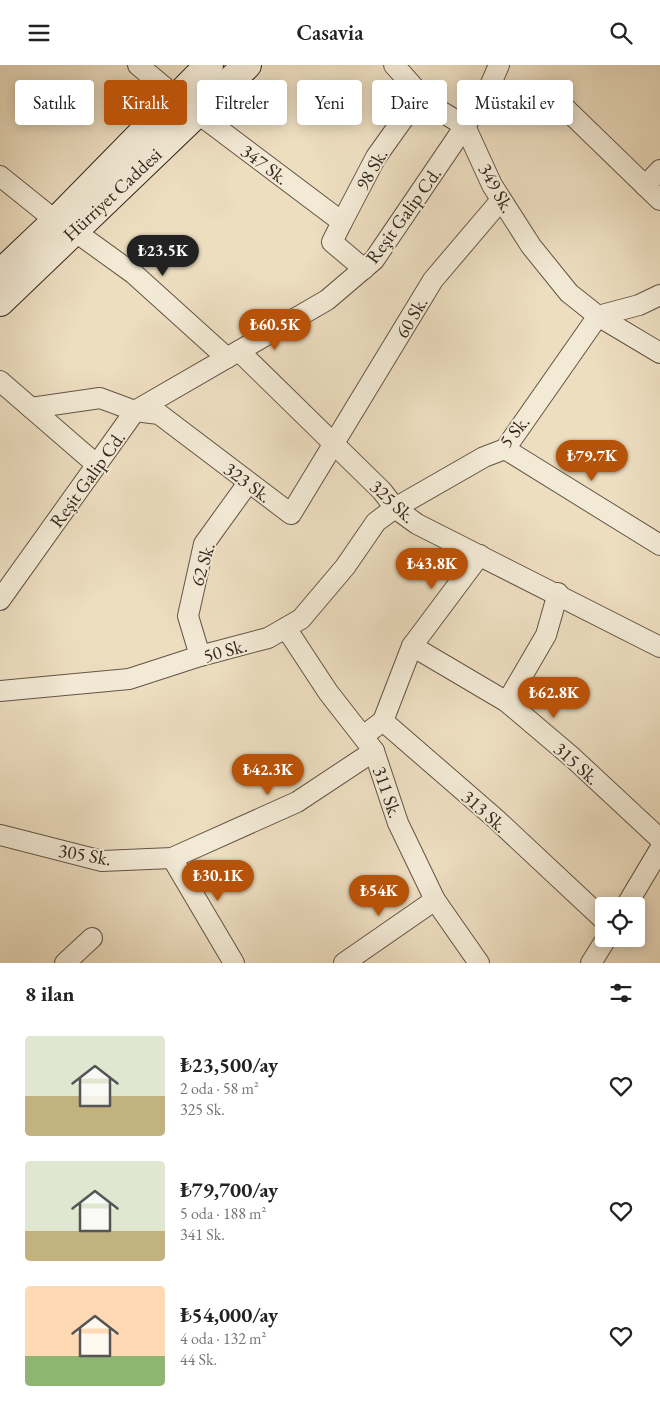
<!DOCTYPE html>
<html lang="tr">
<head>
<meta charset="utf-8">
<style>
  body { margin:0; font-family:"EB Garamond",serif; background:#f6f6f6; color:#222; height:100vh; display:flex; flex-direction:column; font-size:19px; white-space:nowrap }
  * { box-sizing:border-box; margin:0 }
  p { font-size:16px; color:#767676 }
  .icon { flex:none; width:28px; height:28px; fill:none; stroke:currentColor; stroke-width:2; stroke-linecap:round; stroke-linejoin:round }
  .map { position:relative; height:898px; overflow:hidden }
  .side { display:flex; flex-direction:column; background:#fff; flex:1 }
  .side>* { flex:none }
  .guide { position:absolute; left:15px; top:15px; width:630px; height:45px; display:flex; gap:10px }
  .buttons { position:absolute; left:595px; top:832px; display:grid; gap:10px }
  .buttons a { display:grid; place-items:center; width:50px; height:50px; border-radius:5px; background:#fff; box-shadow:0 2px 12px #0003; font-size:25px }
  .price { position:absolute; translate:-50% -42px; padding:0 11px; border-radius:18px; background:#b45309; color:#fff; font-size:16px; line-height:32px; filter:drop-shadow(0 1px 2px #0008) }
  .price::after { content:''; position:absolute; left:50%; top:30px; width:15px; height:11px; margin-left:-8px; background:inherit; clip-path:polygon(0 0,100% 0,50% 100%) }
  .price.active { background:#222; color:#fff }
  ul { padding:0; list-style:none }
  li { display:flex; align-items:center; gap:15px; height:125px; padding:0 25px }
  li span { display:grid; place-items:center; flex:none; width:140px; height:100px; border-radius:5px; color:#555 }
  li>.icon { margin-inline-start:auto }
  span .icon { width:60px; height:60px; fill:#fffc; stroke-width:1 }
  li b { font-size:21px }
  h2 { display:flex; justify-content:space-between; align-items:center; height:60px; padding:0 25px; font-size:21px }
  .tag { padding:0 18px; border-radius:5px; background:#fff; box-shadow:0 2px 12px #0003; font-size:18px; line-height:45px }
  .tag.active { background:#b45309; color:#fff }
  header { display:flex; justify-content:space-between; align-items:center; height:65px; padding:0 25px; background:#fff; font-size:22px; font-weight:600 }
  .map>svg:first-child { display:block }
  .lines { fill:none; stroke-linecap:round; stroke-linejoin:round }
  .minor-casing { stroke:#635547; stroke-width:22 }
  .secondary-casing { stroke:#35271f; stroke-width:30 }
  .minor { stroke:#f3ead6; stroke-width:20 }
  .secondary { stroke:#f3ead6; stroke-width:28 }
  .labels { text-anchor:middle; stroke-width:4; stroke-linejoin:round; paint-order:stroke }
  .street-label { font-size:19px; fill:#35271f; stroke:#f3ead6 }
</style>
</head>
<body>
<header><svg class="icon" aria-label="menu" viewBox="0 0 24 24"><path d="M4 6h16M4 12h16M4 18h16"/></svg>Casavia<svg class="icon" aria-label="search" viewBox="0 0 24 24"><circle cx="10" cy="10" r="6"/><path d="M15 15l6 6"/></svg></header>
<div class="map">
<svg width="660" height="898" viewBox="0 0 660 898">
  <rect width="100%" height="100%" fill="#eddec0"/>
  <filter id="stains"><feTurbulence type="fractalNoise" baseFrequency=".004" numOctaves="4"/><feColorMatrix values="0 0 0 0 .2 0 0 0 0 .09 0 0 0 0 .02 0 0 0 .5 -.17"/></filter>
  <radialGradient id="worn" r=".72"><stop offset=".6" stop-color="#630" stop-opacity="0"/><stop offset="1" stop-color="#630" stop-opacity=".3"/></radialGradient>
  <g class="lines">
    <defs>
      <g id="minor">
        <polyline points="138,0 176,32 342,157 332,177 364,204"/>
        <polyline points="394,0 429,39 465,61 492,120 531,181 569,228 598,251 660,288"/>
        <polyline points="486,30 506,43 535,29 566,44 660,135"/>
        <polyline points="0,111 56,156 73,165 134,209 227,293"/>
        <polyline points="645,121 660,105"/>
        <polyline points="342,157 376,92 421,29"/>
        <polyline points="598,251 639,240 660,230"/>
        <polyline points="239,286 382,426 395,443 417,459 660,582"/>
        <polyline points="0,316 97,400"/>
        <polyline points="31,343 100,333 135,346 159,349 291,449 433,215 501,135"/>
        <polyline points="505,384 660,480"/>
        <polyline points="0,535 135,346 327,235 374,195 486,30 499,0"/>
        <polyline points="286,563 328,627 374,686 398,758 435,835 479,898"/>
        <polyline points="412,581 507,637 573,693 660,774"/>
        <polyline points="200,591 188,551 204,479 248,418"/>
        <polyline points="0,626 129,614 200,591 268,573 301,554 345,502 376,457 395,443 484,392 505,384 598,251"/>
        <polyline points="507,637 546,570 558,528"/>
        <polyline points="383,656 412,581 480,490"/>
        <polyline points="363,671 383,656 496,754 604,855"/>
        <polyline points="0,770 102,796 172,793 297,737 374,686"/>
        <polyline points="172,793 234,898"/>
        <polyline points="626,841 660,784"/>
        <polyline points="65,898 92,873"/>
        <polyline points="344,898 435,835"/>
        <polyline points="591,898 606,874"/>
      </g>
      <g id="secondary">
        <polyline points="0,209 61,151 209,0"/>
        <polyline points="0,237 247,0"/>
      </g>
    </defs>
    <use href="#minor" class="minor-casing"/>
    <use href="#secondary" class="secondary-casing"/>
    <use href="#minor" class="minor"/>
    <use href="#secondary" class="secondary"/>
  </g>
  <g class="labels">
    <g class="street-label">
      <text transform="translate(265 99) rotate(37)" y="7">347 Sk.</text>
      <text transform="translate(371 104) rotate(-60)" y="7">98 Sk.</text>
      <text transform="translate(497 123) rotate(61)" y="7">349 Sk.</text>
      <text transform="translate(112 129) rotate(-43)" y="7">Hürriyet Caddesi</text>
      <text transform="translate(403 150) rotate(-54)" y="7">Reşit Galip Cd.</text>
      <text transform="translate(411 252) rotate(-59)" y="7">60 Sk.</text>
      <text transform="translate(514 366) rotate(-50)" y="7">5 Sk.</text>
      <text transform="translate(87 414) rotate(-54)" y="7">Reşit Galip Cd.</text>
      <text transform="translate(248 417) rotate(37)" y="7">323 Sk.</text>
      <text transform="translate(393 436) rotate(43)" y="7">325 Sk.</text>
      <text transform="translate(202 499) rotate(-73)" y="7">62 Sk.</text>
      <text transform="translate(225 585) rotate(-15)" y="7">50 Sk.</text>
      <text transform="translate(577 698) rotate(42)" y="7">315 Sk.</text>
      <text transform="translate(388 727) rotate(71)" y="7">311 Sk.</text>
      <text transform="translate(485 746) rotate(42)" y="7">313 Sk.</text>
      <text transform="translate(85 789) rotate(10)" y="7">305 Sk.</text>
    </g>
  </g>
  <rect width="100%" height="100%" filter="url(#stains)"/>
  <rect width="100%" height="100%" fill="url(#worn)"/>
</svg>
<div class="buttons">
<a><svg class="icon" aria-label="locate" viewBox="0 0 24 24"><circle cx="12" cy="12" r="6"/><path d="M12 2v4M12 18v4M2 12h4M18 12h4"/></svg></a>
</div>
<b class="price active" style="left:163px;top:212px">₺23.5K</b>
<b class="price" style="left:275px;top:286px">₺60.5K</b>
<b class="price" style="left:592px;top:417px">₺79.7K</b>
<b class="price" style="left:432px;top:525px">₺43.8K</b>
<b class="price" style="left:554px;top:654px">₺62.8K</b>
<b class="price" style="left:268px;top:731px">₺42.3K</b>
<b class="price" style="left:218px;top:837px">₺30.1K</b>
<b class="price" style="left:379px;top:852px">₺54K</b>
<div class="guide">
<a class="tag">Satılık</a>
<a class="tag active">Kiralık</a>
<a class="tag">Filtreler</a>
<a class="tag">Yeni</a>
<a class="tag">Daire</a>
<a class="tag">Müstakil ev</a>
</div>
</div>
<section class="side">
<h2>8 ilan<svg class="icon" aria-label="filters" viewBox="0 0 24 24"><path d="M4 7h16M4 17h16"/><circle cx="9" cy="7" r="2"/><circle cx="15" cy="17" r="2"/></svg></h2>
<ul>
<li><span style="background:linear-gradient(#dfe7d0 60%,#c2b280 0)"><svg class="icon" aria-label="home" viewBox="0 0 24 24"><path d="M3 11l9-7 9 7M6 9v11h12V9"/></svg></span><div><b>₺23,500/ay</b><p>2 oda · 58 m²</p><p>325 Sk.</p></div><svg class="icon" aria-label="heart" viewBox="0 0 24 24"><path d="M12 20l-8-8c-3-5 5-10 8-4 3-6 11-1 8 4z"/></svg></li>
<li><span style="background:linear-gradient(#dfe7d0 70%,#c2b280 0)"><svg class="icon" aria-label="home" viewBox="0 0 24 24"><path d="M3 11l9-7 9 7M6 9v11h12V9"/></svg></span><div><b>₺79,700/ay</b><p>5 oda · 188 m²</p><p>341 Sk.</p></div><svg class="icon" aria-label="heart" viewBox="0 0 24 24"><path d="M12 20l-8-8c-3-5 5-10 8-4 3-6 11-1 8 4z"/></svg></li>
<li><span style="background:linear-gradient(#ffd9b3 70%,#8fb573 0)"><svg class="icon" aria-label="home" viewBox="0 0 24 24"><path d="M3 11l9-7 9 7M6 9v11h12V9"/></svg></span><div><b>₺54,000/ay</b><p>4 oda · 132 m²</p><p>44 Sk.</p></div><svg class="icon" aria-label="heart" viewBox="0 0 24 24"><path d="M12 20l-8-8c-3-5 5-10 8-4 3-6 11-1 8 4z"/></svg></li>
</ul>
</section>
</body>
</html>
